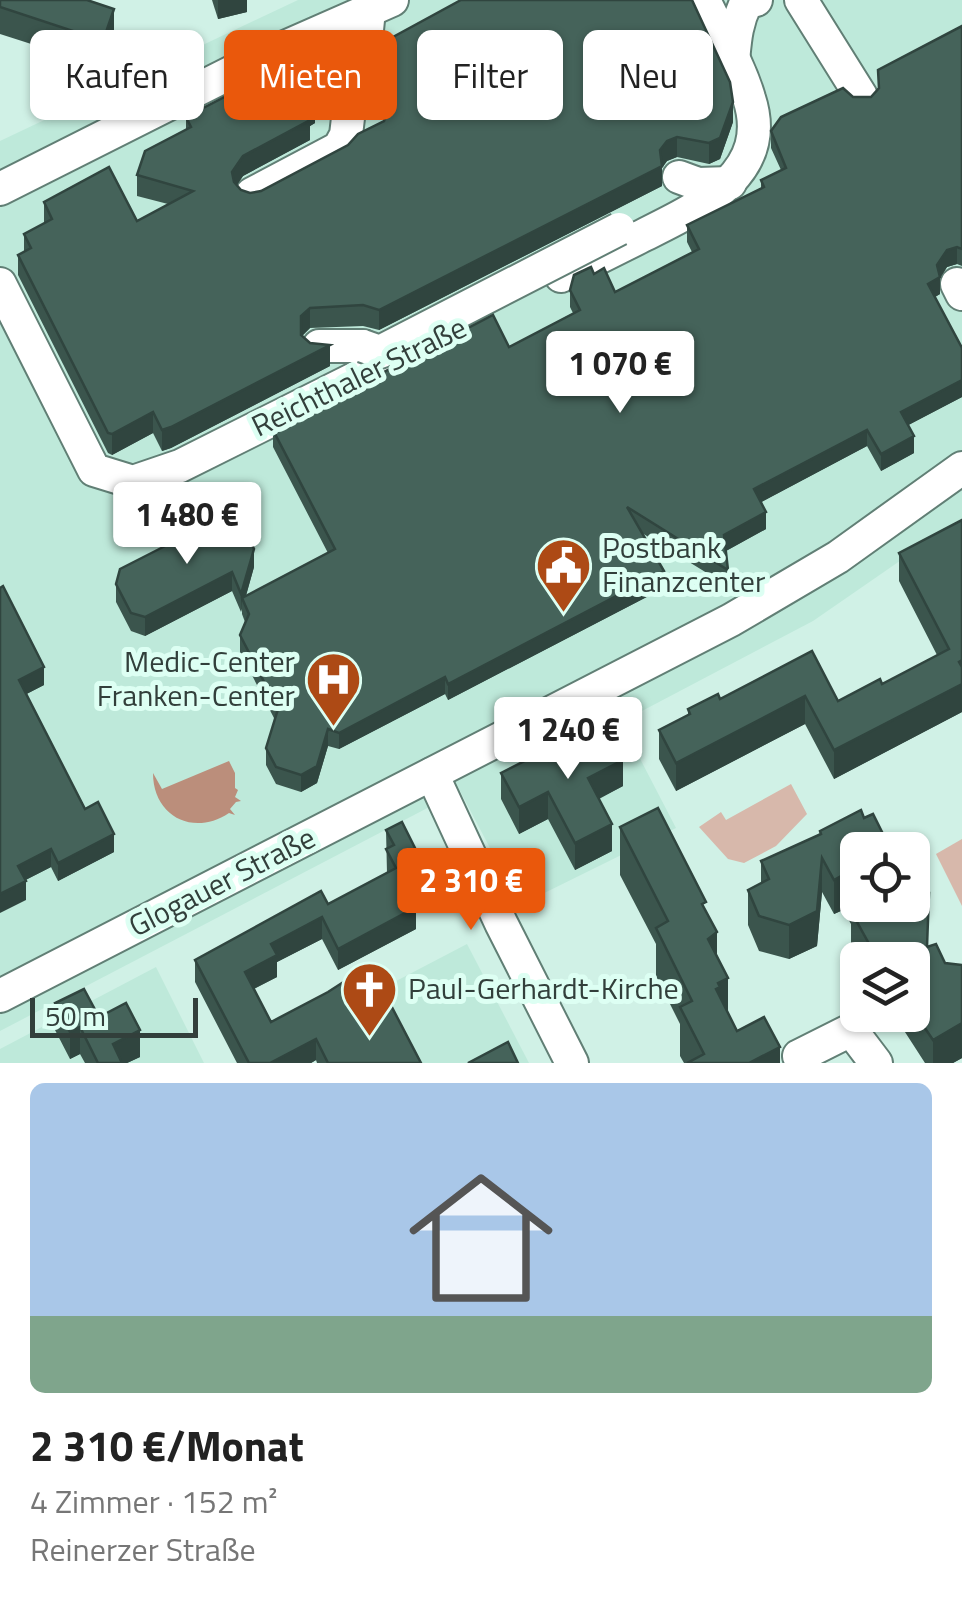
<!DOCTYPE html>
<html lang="de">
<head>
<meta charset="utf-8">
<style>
  body { margin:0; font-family:"Titillium Web",sans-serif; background:#f2f2f2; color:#222; height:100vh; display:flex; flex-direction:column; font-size:38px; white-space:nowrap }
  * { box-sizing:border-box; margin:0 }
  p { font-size:32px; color:#767676 }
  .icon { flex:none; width:55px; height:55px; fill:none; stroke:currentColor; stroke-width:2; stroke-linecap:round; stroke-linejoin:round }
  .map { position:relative; height:1063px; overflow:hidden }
  .panel { display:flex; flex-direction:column; background:#fff; flex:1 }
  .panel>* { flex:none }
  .banner { position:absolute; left:30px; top:30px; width:902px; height:90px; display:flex; gap:20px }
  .tools { position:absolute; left:840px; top:832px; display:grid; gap:20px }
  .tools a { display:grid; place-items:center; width:90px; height:90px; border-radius:15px; background:#fff; box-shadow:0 2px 8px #0004; font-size:50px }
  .scale { position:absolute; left:30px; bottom:25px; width:168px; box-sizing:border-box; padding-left:10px; border:5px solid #323f3b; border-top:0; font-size:28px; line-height:35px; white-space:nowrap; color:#323f3b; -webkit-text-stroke:8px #ddfff3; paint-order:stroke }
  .price { position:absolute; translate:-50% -85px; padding:0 22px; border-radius:10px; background:#fff; color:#222; font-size:32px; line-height:65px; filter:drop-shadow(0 2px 5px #0008) }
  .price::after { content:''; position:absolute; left:50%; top:60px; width:30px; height:22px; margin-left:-15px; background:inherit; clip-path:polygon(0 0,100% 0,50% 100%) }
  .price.active { background:#ea580c; color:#fff }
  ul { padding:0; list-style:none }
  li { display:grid; align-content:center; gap:20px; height:530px; padding:0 30px }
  li span { display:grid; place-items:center; height:310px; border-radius:15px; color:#555 }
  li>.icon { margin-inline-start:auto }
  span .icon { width:180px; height:180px; fill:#fffc; stroke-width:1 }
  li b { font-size:42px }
  .chip { padding:0 35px; border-radius:15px; background:#fff; box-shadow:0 2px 8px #0004; font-size:35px; line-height:90px }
  .chip.active { background:#ea580c; color:#fff }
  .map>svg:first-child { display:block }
  .built { fill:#bee9da }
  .green { fill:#d7b8ab }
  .water { fill:#bb8e7b }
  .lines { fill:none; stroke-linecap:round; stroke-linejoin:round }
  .minor-casing { stroke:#617f75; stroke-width:36 }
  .minor { stroke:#fff; stroke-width:32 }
  .minor-bridge-casing { stroke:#617f75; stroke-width:36; stroke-linecap:butt }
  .minor-bridge { stroke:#fff; stroke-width:32 }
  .wall { fill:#3b554d }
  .shaded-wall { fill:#30453f }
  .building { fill:#45635a; stroke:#30453f; stroke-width:2.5 }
  .labels { text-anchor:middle; stroke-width:10; stroke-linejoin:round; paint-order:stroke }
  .street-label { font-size:30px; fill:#323f3b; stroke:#ddfff3 }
  .poi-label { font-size:30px; fill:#323f3b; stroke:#ddfff3; text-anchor:start }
</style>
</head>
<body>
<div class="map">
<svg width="962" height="1063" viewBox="0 0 962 1063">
  <rect width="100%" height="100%" fill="#d0f1e6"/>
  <g class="built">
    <polygon points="298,0 962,0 962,518 813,621 621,722 676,828 520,905 460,791 0,1031 0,141"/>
    <polygon points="467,944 529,1063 415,1063 377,991"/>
    <polygon points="156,967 204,1063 0,1063 0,1049"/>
  </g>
  <g class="green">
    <polygon points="791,784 807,814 776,846 744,863 728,859 699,827 721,812 726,820"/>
    <polygon points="962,839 962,906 936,854"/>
  </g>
  <path class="water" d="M 229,761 L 235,773 L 235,788 L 238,790 L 235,797 L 241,801 L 236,802 L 230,809 L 235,815 L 229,813 C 193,837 153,816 153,773 L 162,789 Z"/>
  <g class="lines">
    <defs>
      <g id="minor">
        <polyline points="801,0 861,96"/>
        <path d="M 733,61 C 735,40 736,23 746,3 L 756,0"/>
        <polyline points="679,177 698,184 730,183"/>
        <polyline points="0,189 258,59 392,0"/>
        <polyline points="252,194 339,148 346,135 352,84 357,63 365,50 369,10"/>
        <path d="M 561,276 C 589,263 616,249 644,235 C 698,208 774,174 749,98 C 739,64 719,32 704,0"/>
        <polyline points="0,284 94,470 133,482 180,466 414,349"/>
        <polyline points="957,284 962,294"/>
        <polyline points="319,346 363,346"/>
        <polyline points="432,774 501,923 572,1063"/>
        <polyline points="0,996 731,620 838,557 962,468"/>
        <polyline points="803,1063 799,1056 851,1030 876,1063"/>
      </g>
    </defs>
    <use href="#minor" class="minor-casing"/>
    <use href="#minor" class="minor"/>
    <defs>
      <polyline id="minor-bridge" points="363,346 380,352 619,229"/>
    </defs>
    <use href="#minor-bridge" class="minor-bridge-casing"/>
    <use href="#minor-bridge" class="minor-bridge"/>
  </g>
  <g class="wall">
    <polygon points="0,0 114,35 103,67 0,34"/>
    <polygon points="212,0 247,0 247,12 218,19"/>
    <polygon points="962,26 962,266 957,264 947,267 940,278 940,294 935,297 962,348 962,397 908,425 914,453 881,471 867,446 761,502 766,529 726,551 728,586 642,533 664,588 448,700 445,694 339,749 328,746 317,783 301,792 276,784 266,765 266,748 275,720 240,652 240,635 245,622 242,614 242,609 241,612 232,591 145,636 131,631 116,602 116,584 254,567 246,596 328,553 273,447 273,430 509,347 573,313 570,307 570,290 594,274 615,292 692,252 687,242 687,225 761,189 761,180 781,170 771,148 771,131 853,97 871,97"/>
    <polygon points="382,43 733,122 720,159 709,164 677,157 667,161 662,168 662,186 379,330 363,326 310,328 302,336 330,366 171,448 162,451 153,433 112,455 108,453 18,275 18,255 24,252 24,234 44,223 44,202 137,221 168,204 137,196 137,175 186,129 186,117 315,123 310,126 310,140 243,176 237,185 241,190 250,193 261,191 348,145 384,121 386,115 373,84 373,63 382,59"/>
    <polygon points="962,520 962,712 834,779 805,724 676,791 659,759 659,730 688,715 688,709 720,699 812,651 838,701 882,684 937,655 899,581 899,553"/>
    <polygon points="0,588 44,685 26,694 85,809 114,852 58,881 51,867 25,880 26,900"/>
    <polygon points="550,757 623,786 599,799 612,851 575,870 548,819 519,834 501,799 501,773"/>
    <polygon points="620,827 706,912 717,956 728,1013 737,1031 780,1063 684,1063 680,1056 680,1024 656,976 656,944 620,875"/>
    <polygon points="386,830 425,889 411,897 416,929 338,970 322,939 277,962 277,977 254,989 271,1022 421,1063 317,1063 316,1060 311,1063 237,1063 195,982 195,960 328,904 387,873"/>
    <polygon points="820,831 858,850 858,905 912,905 928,947 945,963 962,965 962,1058 953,1063 925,1063 894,1015 912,1015 912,960 859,960 851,945 851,924 843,910 834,914 822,892 817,946 789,959 759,951 748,925 748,890 761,883 761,861 820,835"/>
    <polygon points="55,1003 99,1017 140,1057 127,1063 85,1063 80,1054 70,1059 55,1030"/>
  </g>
  <g class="shaded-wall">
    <polygon points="218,0 247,0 247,12 218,19"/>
    <polygon points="114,9 114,35 103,67 103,41"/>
    <polygon points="733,102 733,122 720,159 709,164 709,143"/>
    <polygon points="315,103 315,123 310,126 310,140 243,176 232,192 232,172 243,156 304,109"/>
    <polygon points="677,137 677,157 667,161 662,168 662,186 379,330 379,310 660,150 667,141"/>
    <polygon points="957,247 957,264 947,267 940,278 940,294 928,301 928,284 937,265 947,250"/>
    <polygon points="310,308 310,328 301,337 301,316"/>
    <polygon points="330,345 330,366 171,448 162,451 162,430"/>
    <polygon points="962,380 962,397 901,429 901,412"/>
    <polygon points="153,412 153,433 112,455 112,434"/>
    <polygon points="867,430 867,446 754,506 754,489"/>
    <polygon points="914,436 914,453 881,471 881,454"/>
    <polygon points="766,512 766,529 724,552 724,535"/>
    <polygon points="254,549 254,567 244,602 242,598 241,612 241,594"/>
    <polygon points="664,571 664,588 448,700 448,684"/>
    <polygon points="232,572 232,591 145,636 145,617"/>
    <polygon points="962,660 962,712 834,779 834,750"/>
    <polygon points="44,667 44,685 19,698 19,680"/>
    <polygon points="445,677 445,694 339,749 339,733"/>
    <polygon points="805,696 805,724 676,791 676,763"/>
    <polygon points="328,729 328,746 317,783 301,792 301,775"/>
    <polygon points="623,760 623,786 588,804 588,778"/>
    <polygon points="548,792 548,819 519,834 519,807"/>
    <polygon points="612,824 612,851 575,870 575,843"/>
    <polygon points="114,834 114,852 58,881 58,863"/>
    <polygon points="51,849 51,867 18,884 18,866"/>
    <polygon points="822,858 822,892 817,946 789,959 789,925"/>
    <polygon points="425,868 425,889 402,901 402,880"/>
    <polygon points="843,875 843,910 834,914 834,880"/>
    <polygon points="26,881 26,900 0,913 0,894"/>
    <polygon points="416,907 416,929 338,970 338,949"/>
    <polygon points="322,917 322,939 277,962 277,977 245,993 245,972 271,944"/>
    <polygon points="717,932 717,980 708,939"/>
    <polygon points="728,978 728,1026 716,989 718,983"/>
    <polygon points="962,1023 962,1058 953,1063 933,1063 933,1040"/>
    <polygon points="80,1027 80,1054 70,1059 70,1032"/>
    <polygon points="140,1030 140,1057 127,1063 113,1063 113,1044"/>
    <polygon points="316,1039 316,1060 311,1063 270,1063"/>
    <polygon points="780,1047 780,1063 749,1063"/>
  </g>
  <g class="building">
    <polygon points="0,0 87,0 114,9 103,41 0,7"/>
    <polygon points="461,0 692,0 730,82 733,102 720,138 709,143 677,137 667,141 660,150 662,166 379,310 363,305 310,308 301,316 301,335 310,343 330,345 171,427 162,430 153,412 112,434 108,433 18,255 31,248 24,234 52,219 44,202 109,167 137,221 193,191 137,175 145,151 191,127 186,117 294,61 315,103 304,109 310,120 243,156 232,172 234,182 241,190 250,193 261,191 348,145 358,134 384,121 390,103 373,63 388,56 382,43"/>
    <polygon points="962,26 962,249 957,247 947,250 937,265 940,277 928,284 962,348 962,380 901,412 914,436 881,454 867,430 754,489 766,512 724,535 728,570 627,507 664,571 448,684 445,677 339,733 328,729 317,766 301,775 276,767 266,748 278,709 240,635 249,614 242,598 335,549 273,430 493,315 509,347 580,310 570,290 574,275 591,267 594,274 604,268 615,292 699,249 687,225 764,187 761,180 786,168 771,131 781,117 843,88 853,97 871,97 879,88 878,70"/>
    <polygon points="226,515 239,520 254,549 241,594 232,572 145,617 131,613 116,584 120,569"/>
    <polygon points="962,520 962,660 959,662 962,667 962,684 834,750 805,696 676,763 659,730 690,714 688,709 718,694 720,699 812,651 838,701 880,679 882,684 949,649 899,553"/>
    <polygon points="3,586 44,667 19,680 85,809 98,802 114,834 58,863 51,849 18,866 26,881 0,894 0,588"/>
    <polygon points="607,728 623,760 588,778 612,824 575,843 548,792 519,807 501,773 546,750 550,757"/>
    <polygon points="658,808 706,902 702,904 717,932 708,939 728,978 718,983 720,987 716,989 737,1031 764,1017 780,1047 749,1063 687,1063 704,1054 680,1007 692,1001 656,928 668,921 620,827"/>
    <polygon points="861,810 864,818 873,814 891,850 858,850 858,902 843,875 834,880 822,858 817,911 789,925 759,916 748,890 769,879 761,861 821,834 820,831"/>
    <polygon points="402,822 425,868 402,880 416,907 338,949 322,917 271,944 277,955 245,972 271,1022 328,992 362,970 364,974 372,969 421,1063 328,1063 316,1039 270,1063 249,1063 195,960 321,891 328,904 396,868 386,849 394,845 386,830"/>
    <polygon points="912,893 929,893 927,947 936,944 945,963 962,965 962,1023 933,1040 912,1009 912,960 878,960 851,911 859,905 912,905"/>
    <polygon points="84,989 99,1017 126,1003 140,1030 113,1044 122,1063 98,1063 80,1027 70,1032 55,1003"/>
    <polygon points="508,1042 518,1063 468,1063"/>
  </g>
  <defs>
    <symbol id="civic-pin" viewBox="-11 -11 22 30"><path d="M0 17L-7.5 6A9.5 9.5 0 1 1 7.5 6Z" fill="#ad4a15" stroke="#ddfff3"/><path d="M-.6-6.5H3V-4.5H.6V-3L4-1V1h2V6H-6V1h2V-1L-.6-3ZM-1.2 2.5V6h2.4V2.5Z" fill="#fff"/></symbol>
    <symbol id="hospital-pin" viewBox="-11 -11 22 30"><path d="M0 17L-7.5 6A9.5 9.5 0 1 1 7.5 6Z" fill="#ad4a15" stroke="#ddfff3"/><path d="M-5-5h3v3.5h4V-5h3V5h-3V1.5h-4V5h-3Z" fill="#fff"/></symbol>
    <symbol id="church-pin" viewBox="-11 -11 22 30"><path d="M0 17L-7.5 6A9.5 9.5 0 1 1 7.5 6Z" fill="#ad4a15" stroke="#ddfff3"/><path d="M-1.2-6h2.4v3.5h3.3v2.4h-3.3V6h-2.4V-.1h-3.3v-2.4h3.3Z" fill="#fff"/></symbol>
  </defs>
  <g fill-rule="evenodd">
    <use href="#civic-pin" x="532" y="534" width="63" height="86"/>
    <use href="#hospital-pin" x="302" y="648" width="63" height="86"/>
    <use href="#church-pin" x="338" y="958" width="63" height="86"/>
  </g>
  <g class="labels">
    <g class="street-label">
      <text transform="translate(359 377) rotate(-26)" y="10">Reichthaler Straße</text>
      <text transform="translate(222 882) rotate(-27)" y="10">Glogauer Straße</text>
    </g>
    <g class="poi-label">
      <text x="602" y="558">Postbank<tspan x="602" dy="34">Finanzcenter</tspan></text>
      <text x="295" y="672" text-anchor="end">Medic-Center<tspan x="295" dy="34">Franken-Center</tspan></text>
      <text x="408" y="999">Paul-Gerhardt-Kirche</text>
    </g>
  </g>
</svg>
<div class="tools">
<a><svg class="icon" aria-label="locate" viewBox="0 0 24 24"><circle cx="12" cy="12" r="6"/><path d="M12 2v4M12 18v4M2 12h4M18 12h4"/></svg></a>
<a><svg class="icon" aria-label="layers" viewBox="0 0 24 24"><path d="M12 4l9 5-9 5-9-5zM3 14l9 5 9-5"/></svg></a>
</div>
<div class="scale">50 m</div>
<b class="price" style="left:620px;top:416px">1 070 €</b>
<b class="price" style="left:187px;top:567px">1 480 €</b>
<b class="price" style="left:568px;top:782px">1 240 €</b>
<b class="price active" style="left:471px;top:933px">2 310 €</b>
<div class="banner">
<a class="chip">Kaufen</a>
<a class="chip active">Mieten</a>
<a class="chip">Filter</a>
<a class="chip">Neu</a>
</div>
</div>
<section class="panel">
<ul>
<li><span style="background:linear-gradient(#a9c7e8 75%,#7fa58c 0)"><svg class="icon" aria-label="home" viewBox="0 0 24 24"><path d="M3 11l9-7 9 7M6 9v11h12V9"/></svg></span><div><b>2 310 €/Monat</b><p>4 Zimmer · 152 m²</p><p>Reinerzer Straße</p></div></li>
</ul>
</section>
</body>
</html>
